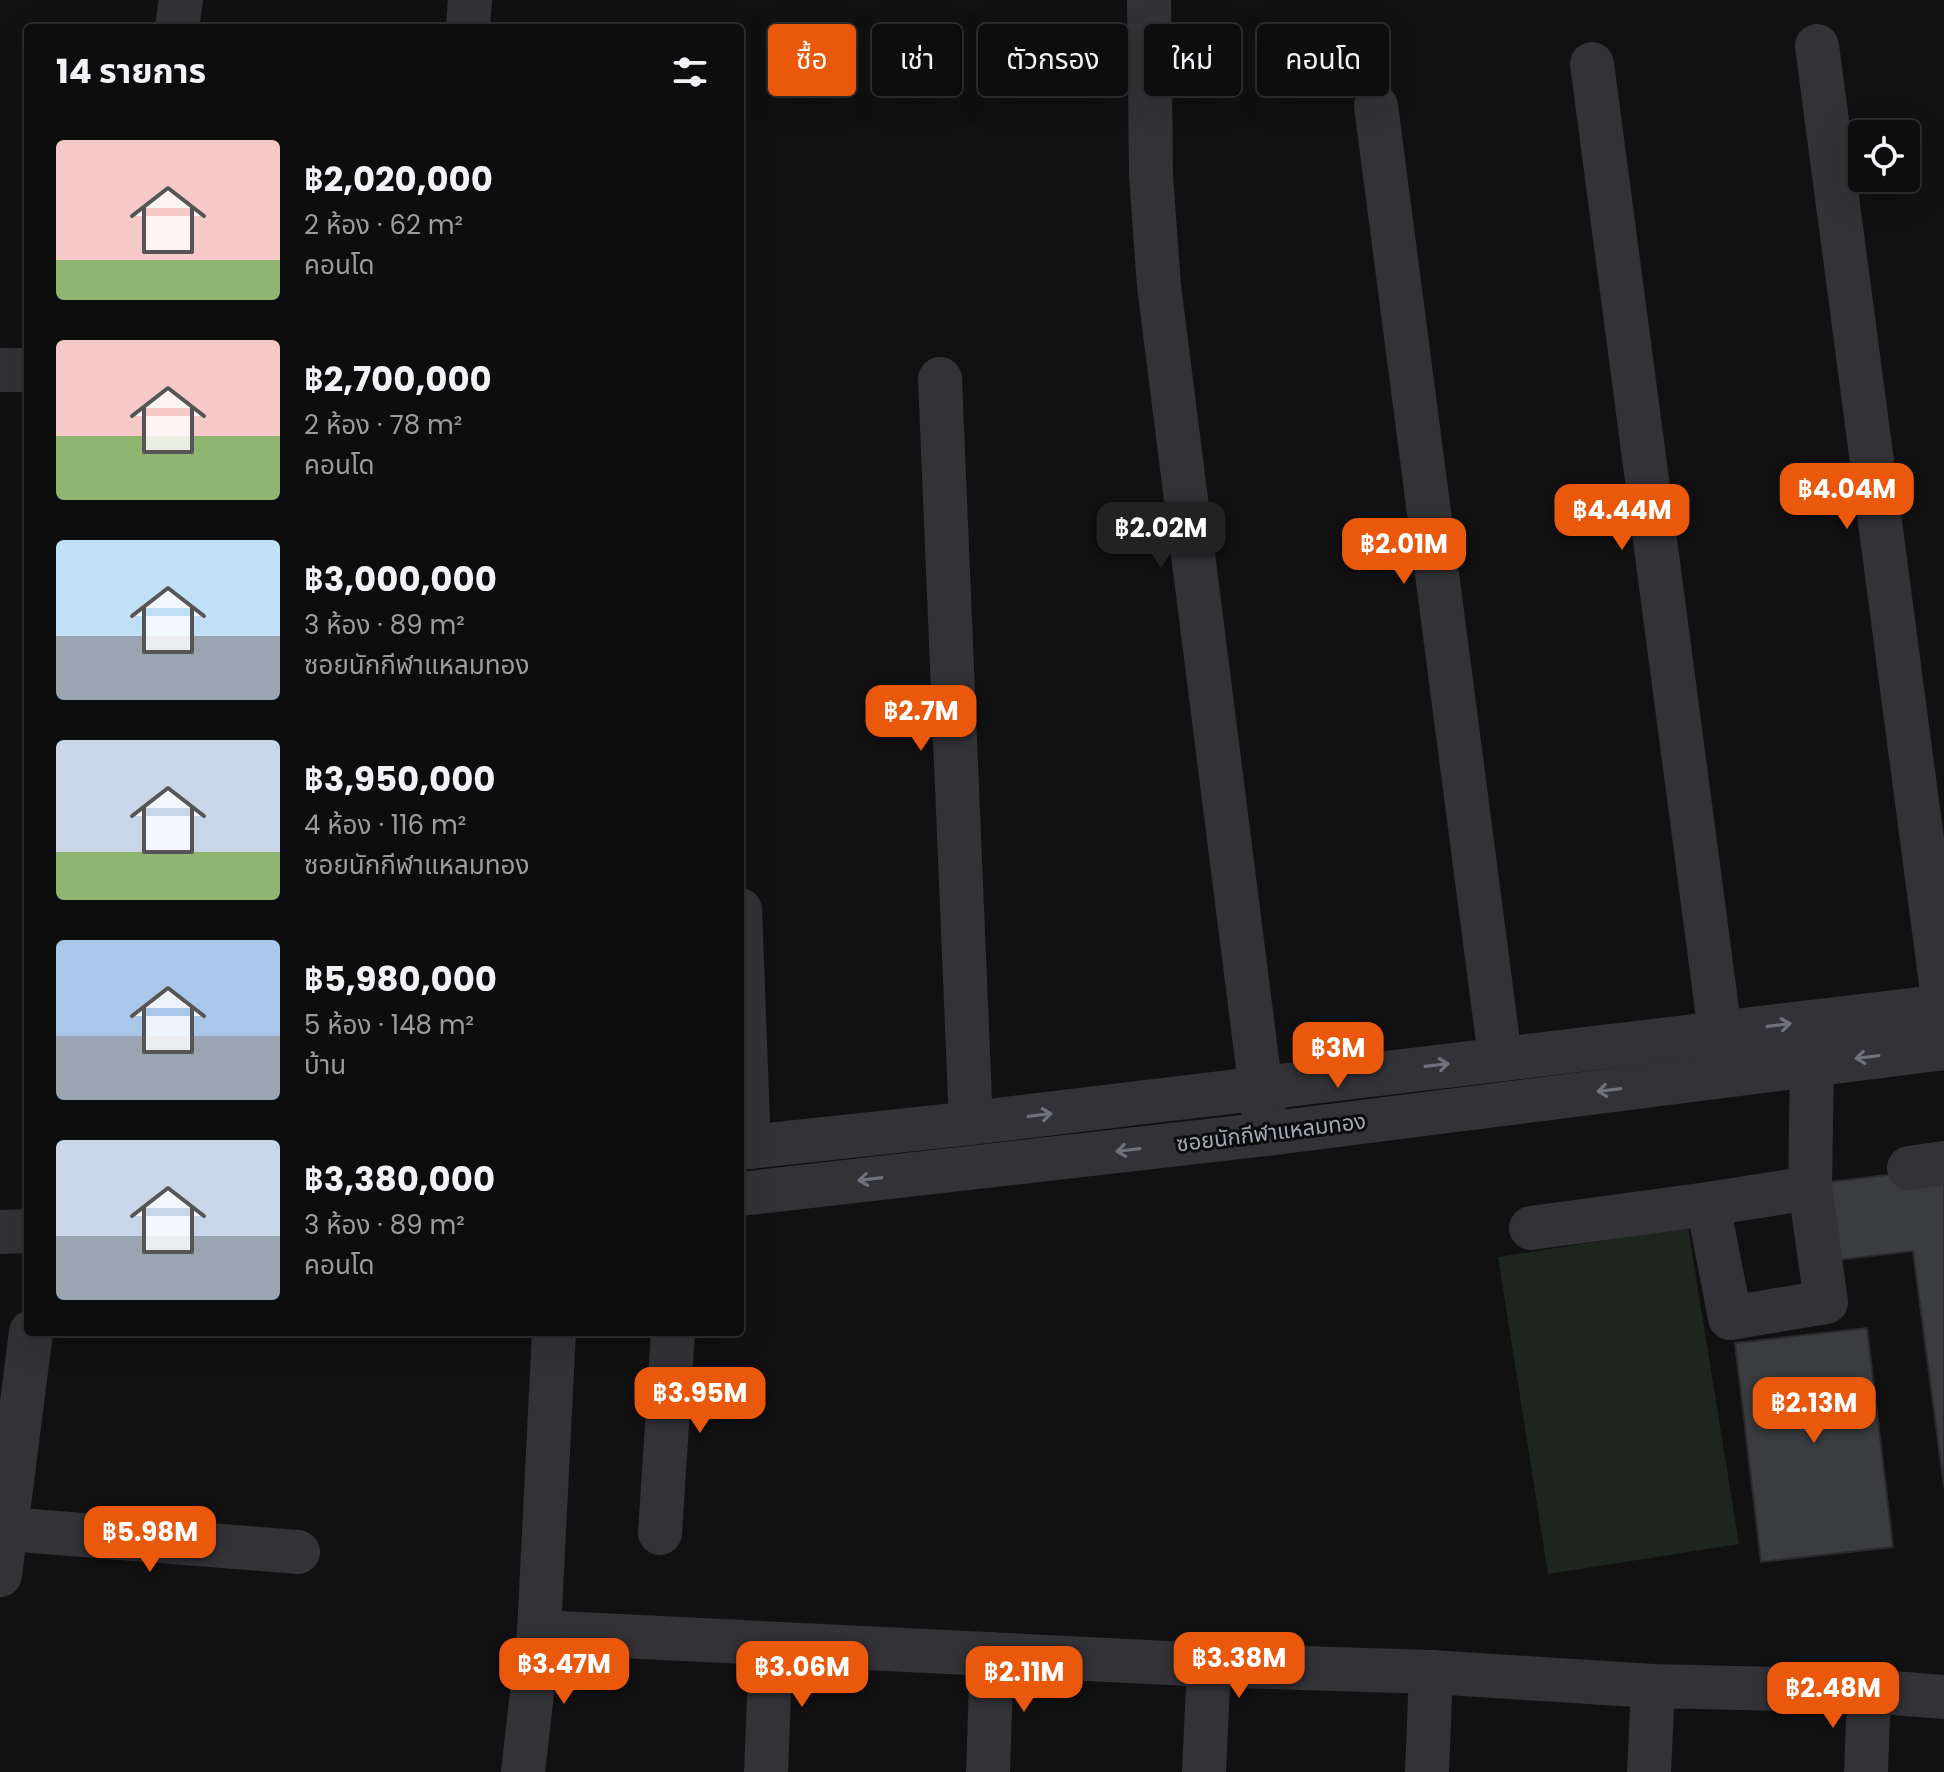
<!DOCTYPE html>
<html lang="th">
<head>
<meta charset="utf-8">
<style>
  body { margin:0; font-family:Poppins,"Noto Sans Thai",sans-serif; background:#1b1b1c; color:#f1f3f6; height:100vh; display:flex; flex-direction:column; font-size:30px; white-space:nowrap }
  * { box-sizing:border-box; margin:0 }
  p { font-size:26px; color:#9a9c9e }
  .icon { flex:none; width:44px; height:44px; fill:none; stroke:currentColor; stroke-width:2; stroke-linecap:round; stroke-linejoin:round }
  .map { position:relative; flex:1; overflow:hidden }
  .details { position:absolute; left:24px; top:24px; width:720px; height:1312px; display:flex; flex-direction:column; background:#0d0d0e; border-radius:8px; box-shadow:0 8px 32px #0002,0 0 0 2px #2d2d2e }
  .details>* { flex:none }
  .banner { position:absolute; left:768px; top:24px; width:760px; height:72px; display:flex; gap:16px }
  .fabs { position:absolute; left:1848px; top:120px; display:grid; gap:16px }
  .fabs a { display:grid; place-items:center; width:72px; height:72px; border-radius:8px; background:#0d0d0e; box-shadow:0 8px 32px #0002,0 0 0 2px #2d2d2e; font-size:40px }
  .price { position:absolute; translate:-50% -68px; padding:0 18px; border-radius:16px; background:#ea580c; color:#fff; font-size:26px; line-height:52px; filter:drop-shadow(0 2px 4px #0008) }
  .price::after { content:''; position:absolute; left:50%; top:48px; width:24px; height:18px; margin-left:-12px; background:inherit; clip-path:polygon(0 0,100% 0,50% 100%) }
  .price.active { background:#222; color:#fff }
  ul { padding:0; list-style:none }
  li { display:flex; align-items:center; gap:24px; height:200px; padding:0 32px }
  li span { display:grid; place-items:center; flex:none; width:224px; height:160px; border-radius:8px; color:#555 }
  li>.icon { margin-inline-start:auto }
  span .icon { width:96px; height:96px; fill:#fffc; stroke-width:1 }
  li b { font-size:34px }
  h2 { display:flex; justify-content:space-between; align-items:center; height:96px; padding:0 32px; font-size:34px }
  .tag { padding:0 28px; border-radius:8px; background:#0d0d0e; box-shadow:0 8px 32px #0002,0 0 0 2px #2d2d2e; font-size:28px; line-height:72px }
  .tag.active { background:#ea580c; color:#fff }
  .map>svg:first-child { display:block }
  .green { fill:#1d251e }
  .building { fill:#3a3c3f; stroke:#2b2b2e; stroke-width:2 }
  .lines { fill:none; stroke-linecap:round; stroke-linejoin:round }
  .minor { stroke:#323237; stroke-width:44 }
  .oneway { stroke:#6f727b }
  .labels { text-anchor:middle; stroke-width:6; stroke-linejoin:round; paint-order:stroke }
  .street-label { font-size:22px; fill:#a1a7b3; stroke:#0c0c0d }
</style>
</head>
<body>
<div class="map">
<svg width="1944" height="1772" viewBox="0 0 1944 1772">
  <rect width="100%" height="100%" fill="#111112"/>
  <polygon class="green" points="1688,1227 1739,1544 1548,1574 1498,1257"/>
  <g class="building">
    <polygon points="1944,1168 1944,1487 1913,1251 1838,1260 1828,1182"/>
    <polygon points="1867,1328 1893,1547 1761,1562 1735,1343"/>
  </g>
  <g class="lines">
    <g class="minor">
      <polyline points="1149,0 1151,175 1159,286 1264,1115"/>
      <polyline points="177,28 181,0"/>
      <polyline points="468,28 470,0"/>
      <polyline points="1592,64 1720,1032"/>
      <polyline points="1376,106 1500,1057"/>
      <polyline points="0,370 28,370"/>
      <polyline points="940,379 971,1123"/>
      <polyline points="740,910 749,1147"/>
      <polyline points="740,1148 971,1123 1944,1006 1817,46"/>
      <polyline points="1909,1168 1944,1163"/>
      <polyline points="1810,1188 1708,1204 1730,1318 1826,1302 1810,1188 1812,1064"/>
      <polyline points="740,1194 1267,1134 1944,1048"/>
      <polyline points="1531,1228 1708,1204"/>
      <polyline points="0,1232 28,1231"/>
      <polyline points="7,1529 298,1552"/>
      <polyline points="660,1533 673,1332"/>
      <polyline points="0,1575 31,1332"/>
      <polyline points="539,1632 1209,1665 1431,1672 1653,1686 1869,1691 1944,1697"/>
      <polyline points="523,1772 539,1632 554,1332"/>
      <polyline points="766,1772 771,1645"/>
      <polyline points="988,1772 992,1654"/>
      <polyline points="1204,1772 1209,1665"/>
      <polyline points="1427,1772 1431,1672"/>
      <polyline points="1649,1772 1653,1686"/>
      <polyline points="1866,1772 1869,1691"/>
    </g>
  </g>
  <defs><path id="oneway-shaft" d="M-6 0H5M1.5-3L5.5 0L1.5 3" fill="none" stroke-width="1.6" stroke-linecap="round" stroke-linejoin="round" transform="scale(2)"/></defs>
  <g class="oneway">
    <use href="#oneway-shaft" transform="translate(1779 1025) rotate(-7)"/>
    <use href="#oneway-shaft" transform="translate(1867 1057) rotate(173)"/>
    <use href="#oneway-shaft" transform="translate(1437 1065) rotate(-7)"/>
    <use href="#oneway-shaft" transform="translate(1609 1090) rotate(173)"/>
    <use href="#oneway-shaft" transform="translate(1040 1115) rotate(-7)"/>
    <use href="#oneway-shaft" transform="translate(1128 1150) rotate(173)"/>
    <use href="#oneway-shaft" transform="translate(870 1179) rotate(173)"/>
  </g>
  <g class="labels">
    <g class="street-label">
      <text transform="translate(1271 1132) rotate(-7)" y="8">ซอยนักกีฬาแหลมทอง</text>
    </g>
  </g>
</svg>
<div class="fabs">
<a><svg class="icon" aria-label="locate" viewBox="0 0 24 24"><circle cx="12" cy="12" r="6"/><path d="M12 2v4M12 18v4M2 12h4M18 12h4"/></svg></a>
</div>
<b class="price" style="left:1847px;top:531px">฿4.04M</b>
<b class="price" style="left:1622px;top:552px">฿4.44M</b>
<b class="price active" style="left:1161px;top:570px">฿2.02M</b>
<b class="price" style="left:1404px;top:586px">฿2.01M</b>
<b class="price" style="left:921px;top:753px">฿2.7M</b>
<b class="price" style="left:1338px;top:1090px">฿3M</b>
<b class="price" style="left:700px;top:1435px">฿3.95M</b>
<b class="price" style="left:1814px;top:1445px">฿2.13M</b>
<b class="price" style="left:150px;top:1574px">฿5.98M</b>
<b class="price" style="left:1239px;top:1700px">฿3.38M</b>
<b class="price" style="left:564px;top:1706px">฿3.47M</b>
<b class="price" style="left:802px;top:1709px">฿3.06M</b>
<b class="price" style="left:1024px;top:1714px">฿2.11M</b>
<b class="price" style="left:1833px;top:1730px">฿2.48M</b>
<div class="banner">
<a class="tag active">ซื้อ</a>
<a class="tag">เช่า</a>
<a class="tag">ตัวกรอง</a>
<a class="tag">ใหม่</a>
<a class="tag">คอนโด</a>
</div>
<section class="details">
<h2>14 รายการ<svg class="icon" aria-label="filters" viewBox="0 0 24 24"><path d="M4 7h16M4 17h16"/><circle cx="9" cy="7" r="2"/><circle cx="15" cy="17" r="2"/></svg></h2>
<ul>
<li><span style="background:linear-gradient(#f6c9c9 75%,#8fb573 0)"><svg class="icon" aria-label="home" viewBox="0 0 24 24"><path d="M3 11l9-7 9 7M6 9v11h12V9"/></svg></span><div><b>฿2,020,000</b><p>2 ห้อง · 62 m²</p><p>คอนโด</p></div></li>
<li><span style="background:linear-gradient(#f6c9c9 60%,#8fb573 0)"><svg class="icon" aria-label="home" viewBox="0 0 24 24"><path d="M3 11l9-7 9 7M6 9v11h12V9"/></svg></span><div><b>฿2,700,000</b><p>2 ห้อง · 78 m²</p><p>คอนโด</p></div></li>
<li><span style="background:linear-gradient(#bfe0f5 60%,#9aa5b1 0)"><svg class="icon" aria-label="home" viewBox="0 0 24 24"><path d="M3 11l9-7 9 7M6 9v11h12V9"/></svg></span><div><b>฿3,000,000</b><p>3 ห้อง · 89 m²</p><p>ซอยนักกีฬาแหลมทอง</p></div></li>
<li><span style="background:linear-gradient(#c9d6e8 70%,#8fb573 0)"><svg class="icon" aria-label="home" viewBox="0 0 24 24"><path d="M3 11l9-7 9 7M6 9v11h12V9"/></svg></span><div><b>฿3,950,000</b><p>4 ห้อง · 116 m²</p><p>ซอยนักกีฬาแหลมทอง</p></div></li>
<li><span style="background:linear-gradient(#a9c7e8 60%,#9aa5b1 0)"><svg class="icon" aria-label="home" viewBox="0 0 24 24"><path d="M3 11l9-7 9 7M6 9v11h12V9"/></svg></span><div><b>฿5,980,000</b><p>5 ห้อง · 148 m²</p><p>บ้าน</p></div></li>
<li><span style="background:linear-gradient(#c9d6e8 60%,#9aa5b1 0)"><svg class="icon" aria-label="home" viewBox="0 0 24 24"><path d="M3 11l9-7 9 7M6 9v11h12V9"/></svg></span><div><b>฿3,380,000</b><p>3 ห้อง · 89 m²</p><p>คอนโด</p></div></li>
</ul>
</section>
</div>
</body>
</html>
